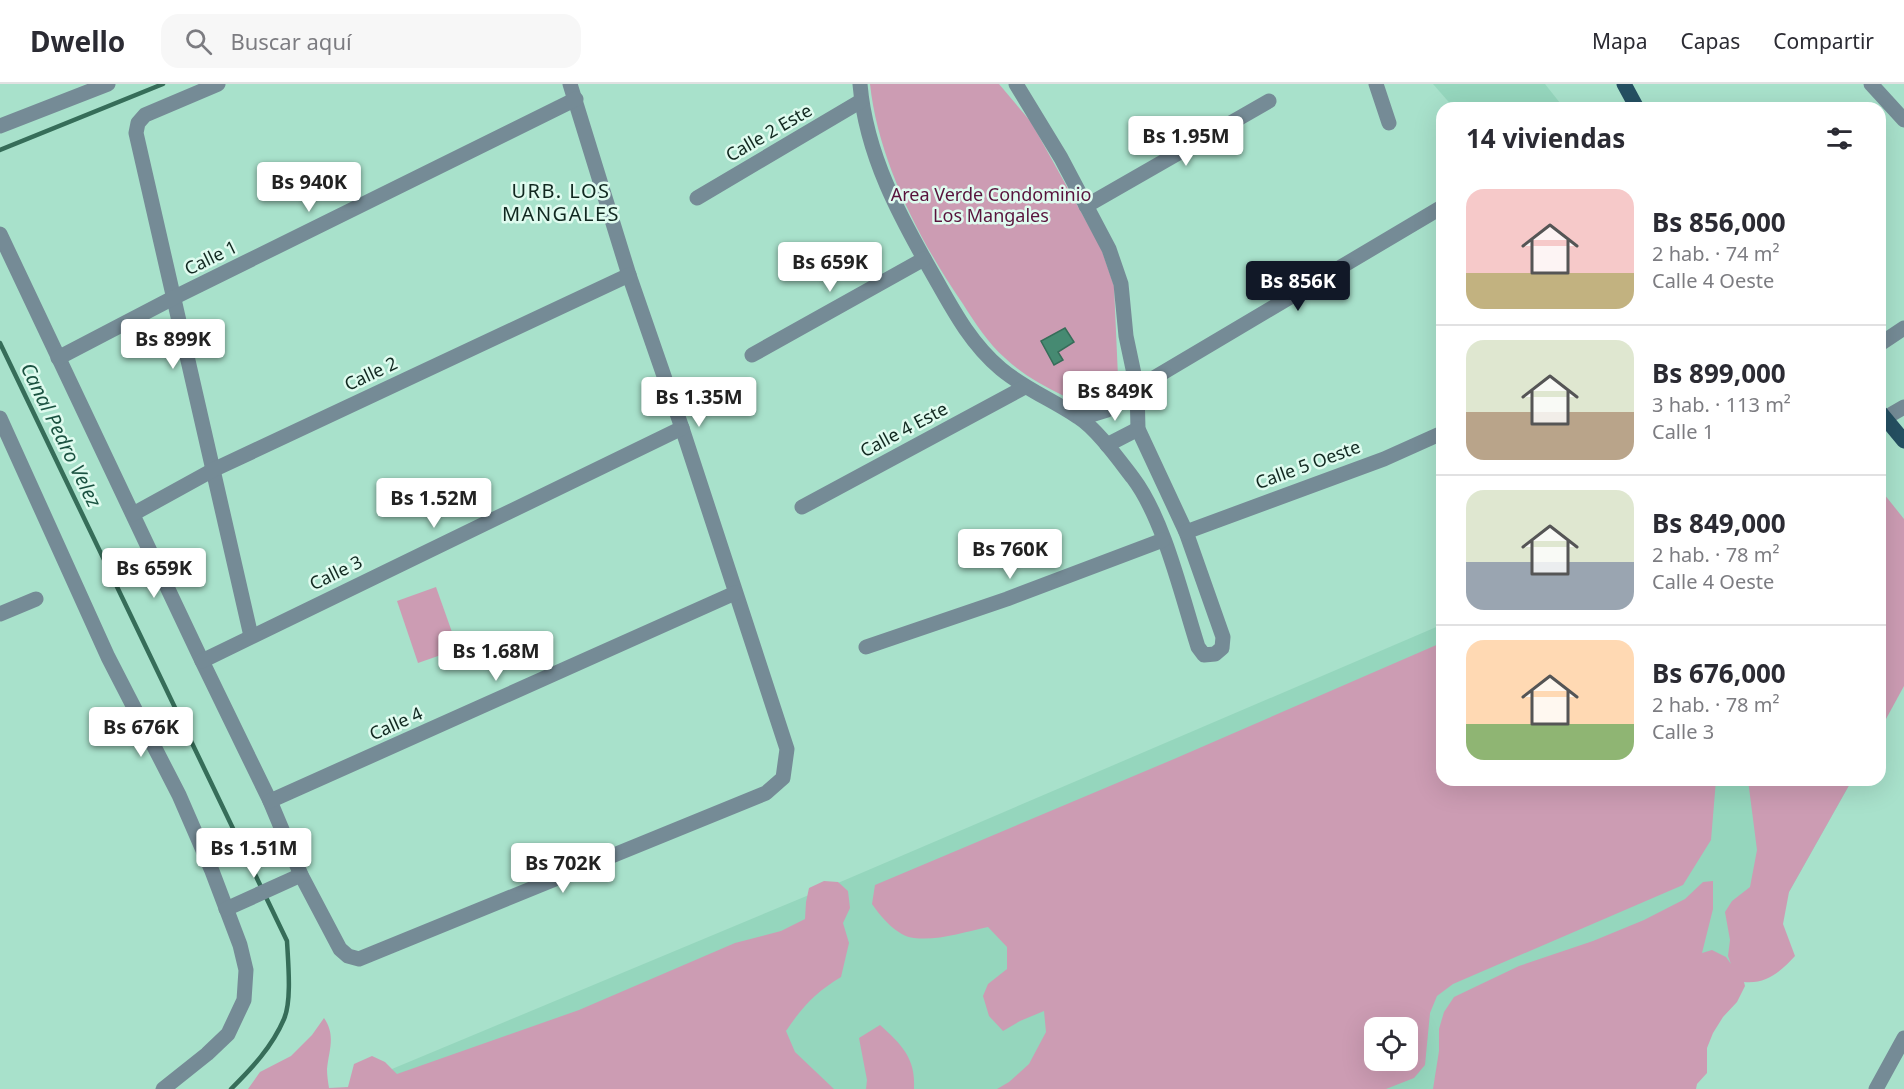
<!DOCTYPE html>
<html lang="es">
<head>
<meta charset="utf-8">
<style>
  body { margin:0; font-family:"Noto Sans",sans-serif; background:#f7f7f7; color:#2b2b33; height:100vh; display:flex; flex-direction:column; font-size:22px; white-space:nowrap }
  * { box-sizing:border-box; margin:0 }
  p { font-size:20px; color:#7c7c81 }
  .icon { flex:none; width:33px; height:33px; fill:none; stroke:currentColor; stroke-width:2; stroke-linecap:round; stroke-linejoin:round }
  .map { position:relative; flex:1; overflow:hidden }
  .panel { position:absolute; left:1436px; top:18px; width:450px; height:684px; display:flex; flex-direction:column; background:#fff; border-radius:18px; box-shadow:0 6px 24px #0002 }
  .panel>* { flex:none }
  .tools { position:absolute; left:1364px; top:933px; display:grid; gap:12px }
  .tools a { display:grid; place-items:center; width:54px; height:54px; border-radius:12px; background:#fff; box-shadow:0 6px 24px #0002; font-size:30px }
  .price { position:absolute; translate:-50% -51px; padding:0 14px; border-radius:6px; background:#fff; color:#222; font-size:20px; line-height:39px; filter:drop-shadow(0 2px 3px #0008) }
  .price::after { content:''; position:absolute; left:50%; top:36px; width:18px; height:14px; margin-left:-9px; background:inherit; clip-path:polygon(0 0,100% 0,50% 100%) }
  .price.on { background:#111827; color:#fff }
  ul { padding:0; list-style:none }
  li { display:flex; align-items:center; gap:18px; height:150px; padding:0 30px }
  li+li { border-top:2px solid #e1e1e2 }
  li span { display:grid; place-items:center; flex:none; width:168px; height:120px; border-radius:18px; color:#555 }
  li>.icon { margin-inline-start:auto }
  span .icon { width:72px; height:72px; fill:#fffc; stroke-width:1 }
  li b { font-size:26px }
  h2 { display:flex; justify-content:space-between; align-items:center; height:72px; padding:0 30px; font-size:26px }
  header { display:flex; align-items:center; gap:36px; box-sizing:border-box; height:84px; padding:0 30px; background:#fff; border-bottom:2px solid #e1e1e2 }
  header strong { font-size:28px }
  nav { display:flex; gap:33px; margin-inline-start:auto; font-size:21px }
  .search { width:420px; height:54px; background:#f7f7f7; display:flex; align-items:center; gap:15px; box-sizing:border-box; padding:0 21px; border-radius:18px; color:#7c7c81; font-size:22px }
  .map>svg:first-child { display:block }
  .built { fill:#95d6bd; fill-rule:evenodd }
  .green { fill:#cc9cb3; fill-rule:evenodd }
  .water { fill:#468a72; stroke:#366d59; stroke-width:1.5 }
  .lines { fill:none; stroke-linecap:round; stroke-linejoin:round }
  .stream { stroke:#366d59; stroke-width:4.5 }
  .minor { stroke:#758b96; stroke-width:15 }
  .major { stroke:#255062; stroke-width:15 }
  .labels { text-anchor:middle; stroke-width:5; stroke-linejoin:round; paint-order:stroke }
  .street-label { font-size:18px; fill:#112820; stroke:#dffbef }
  .park-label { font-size:18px; fill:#58133c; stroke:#dffbef }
  .neighbourhood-label { font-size:20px; letter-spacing:1.5px; fill:#112820; stroke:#dffbef }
  .water-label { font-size:20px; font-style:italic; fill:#1b5241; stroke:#dffbef }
</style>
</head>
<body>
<header>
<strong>Dwello</strong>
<div class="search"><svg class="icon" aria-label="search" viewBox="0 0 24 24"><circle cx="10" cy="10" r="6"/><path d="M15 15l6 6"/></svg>Buscar aquí</div>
<nav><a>Mapa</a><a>Capas</a><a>Compartir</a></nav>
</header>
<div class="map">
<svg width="1904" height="1005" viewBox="0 0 1904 1005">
  <rect width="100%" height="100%" fill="#a8e1cb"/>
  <g class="built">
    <polygon points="1433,0 1545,0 1564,24 1454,24"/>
    <path d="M 1441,541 L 1442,696 L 1852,696 L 1789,808 L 1645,1005 L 344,1005 L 845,796 ZM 1374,944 L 1407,944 L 1407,976 L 1374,976 Z"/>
  </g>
  <g class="green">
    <path d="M 870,0 L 999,0 L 1031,38 L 1101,164 L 1114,202 L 1118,293 C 1106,317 1087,323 1062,311 C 1042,301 1022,290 1005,274 C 988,259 975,239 963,220 C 920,158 878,76 870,0 Z"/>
    <polygon points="1880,405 1904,435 1904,602 1880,646"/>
    <polygon points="436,503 458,565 418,579 397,517"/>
    <path d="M 1441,559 L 1442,696 L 1716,696 L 1711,756 L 1683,801 L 1453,900 L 1437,912 L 1430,929 L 1425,981 L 1414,994 L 1386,1005 L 997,1005 L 1009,998 L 1029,980 L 1046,948 L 1044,927 L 1020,937 L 1003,947 L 989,932 L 983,912 L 988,900 L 1007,885 L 1007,863 L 988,843 C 964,848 938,857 914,854 C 898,853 880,832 872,820 L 875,801 L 1174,675 ZM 1374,944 L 1407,944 L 1407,976 L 1374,976 Z"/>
    <path d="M 1748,696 L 1852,696 L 1789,808 L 1783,840 L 1795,872 C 1780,888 1767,900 1744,898 L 1745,902 L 1737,918 L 1723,933 L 1713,949 L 1707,964 L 1707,989 L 1697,1000 L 1696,1005 L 1433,1005 L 1439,967 L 1439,945 L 1444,928 L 1454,913 L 1519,882 L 1593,857 L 1644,836 L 1685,815 L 1703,798 L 1713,797 L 1713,825 L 1702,869 L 1712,866 L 1726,873 L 1731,880 L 1728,872 L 1730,856 L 1725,828 L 1732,817 L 1750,803 L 1757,766 Z"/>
    <path d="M 824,797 L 838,798 L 848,807 L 850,824 L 843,839 L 849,859 L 841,893 C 816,908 802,923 786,947 L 795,968 L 834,1005 L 248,1005 L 260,988 L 291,972 L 312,951 L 324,934 C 336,951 329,966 327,985 C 327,991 328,998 329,1004 L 348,1003 L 354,980 L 372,972 L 385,978 L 397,990 L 579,926 L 735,859 L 781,847 L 805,835 L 806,818 L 809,804 Z"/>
    <path d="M 880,941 C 901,960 916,974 914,1005 L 866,1005 L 867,996 L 859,954 Z"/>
  </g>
  <polygon class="water" points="1065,244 1074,258 1058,268 1063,276 1054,281 1041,257"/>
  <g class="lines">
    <g class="stream">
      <polyline points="0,66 163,0"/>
      <path d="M 0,259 L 287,857 C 288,877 292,917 284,935 C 272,963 252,984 231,1005"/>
    </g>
    <g class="minor">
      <polyline points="218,0 145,31 138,39 136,49 251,552"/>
      <path d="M 860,0 C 866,71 900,133 935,194 C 953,226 971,260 1001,285 C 1025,305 1053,316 1078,333 C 1097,345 1119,376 1133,394 C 1164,435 1182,513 1198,563 L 1204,571 L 1215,570 L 1222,564 L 1223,553 L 1186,448 L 1138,345 L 1137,304 L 1126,252 L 1121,200 L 1109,165 L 1061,74 L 1016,0"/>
      <polyline points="1376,0 1389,39"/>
      <polyline points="1871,0 1904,36"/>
      <polyline points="0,42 108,0"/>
      <polyline points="697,114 861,17"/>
      <polyline points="1086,122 1269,17"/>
      <polyline points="0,150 202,577 270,717 301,791 340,865 348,872 359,875 766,709 783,694 787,665 682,344 629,191 570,0"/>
      <polyline points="1880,260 1904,244"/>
      <polyline points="752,271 924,175"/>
      <polyline points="58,274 173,214 576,15"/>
      <polyline points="0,334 108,573 179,711 212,787 240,861 246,886 244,916 228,950 207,970 163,1005"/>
      <polyline points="1081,334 1107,326 1137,304 1442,123"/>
      <polyline points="1885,334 1904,323"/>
      <polyline points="1107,361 1138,345"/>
      <polyline points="802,423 1025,303"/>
      <polyline points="133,430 213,386 629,191"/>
      <polyline points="1186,448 1384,375 1442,349"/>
      <polyline points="0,530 36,515"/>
      <polyline points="866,563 1007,515 1163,456"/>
      <polyline points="202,577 682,344"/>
      <polyline points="270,717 735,509"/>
      <polyline points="226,825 301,791"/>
      <polyline points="1876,1005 1904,954"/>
    </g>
    <g class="major">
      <polyline points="1624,0 1637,24"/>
      <polyline points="1880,328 1904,357"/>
    </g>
  </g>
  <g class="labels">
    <g class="street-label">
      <text transform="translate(769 49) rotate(-30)" y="6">Calle 2 Este</text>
      <text transform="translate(211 174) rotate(-26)" y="6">Calle 1</text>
      <text transform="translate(371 290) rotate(-25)" y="6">Calle 2</text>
      <text transform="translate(904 346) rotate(-28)" y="6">Calle 4 Este</text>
      <text transform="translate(1308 381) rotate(-20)" y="6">Calle 5 Oeste</text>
      <text transform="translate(336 489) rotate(-26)" y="6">Calle 3</text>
      <text transform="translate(396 640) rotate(-24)" y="6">Calle 4</text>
    </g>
    <g class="park-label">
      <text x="991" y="117">Area Verde Condominio<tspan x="991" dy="21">Los Mangales</tspan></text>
    </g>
    <g class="neighbourhood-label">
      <text x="561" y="114">URB. LOS<tspan x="561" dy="23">MANGALES</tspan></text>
    </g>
    <g class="water-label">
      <text transform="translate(61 351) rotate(64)" y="7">Canal Pedro Velez</text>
    </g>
  </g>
</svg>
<div class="tools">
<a><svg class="icon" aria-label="locate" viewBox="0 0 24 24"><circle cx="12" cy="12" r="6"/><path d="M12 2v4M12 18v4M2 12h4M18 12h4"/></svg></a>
</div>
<b class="price" style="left:1186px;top:83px">Bs 1.95M</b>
<b class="price" style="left:309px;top:129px">Bs 940K</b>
<b class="price" style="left:830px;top:209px">Bs 659K</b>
<b class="price on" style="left:1298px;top:228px">Bs 856K</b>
<b class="price" style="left:173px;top:286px">Bs 899K</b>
<b class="price" style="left:1115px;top:338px">Bs 849K</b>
<b class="price" style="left:699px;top:344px">Bs 1.35M</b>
<b class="price" style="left:434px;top:445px">Bs 1.52M</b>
<b class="price" style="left:1010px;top:496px">Bs 760K</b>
<b class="price" style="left:154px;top:515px">Bs 659K</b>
<b class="price" style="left:496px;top:598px">Bs 1.68M</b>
<b class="price" style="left:141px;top:674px">Bs 676K</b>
<b class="price" style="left:254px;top:795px">Bs 1.51M</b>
<b class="price" style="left:563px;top:810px">Bs 702K</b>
<section class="panel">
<h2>14 viviendas<svg class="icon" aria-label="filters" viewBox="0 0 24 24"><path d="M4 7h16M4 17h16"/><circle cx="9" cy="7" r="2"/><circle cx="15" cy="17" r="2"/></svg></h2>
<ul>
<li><span style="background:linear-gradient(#f6c9c9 70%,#c2b280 0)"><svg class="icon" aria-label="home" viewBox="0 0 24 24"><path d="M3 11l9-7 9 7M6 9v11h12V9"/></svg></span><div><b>Bs 856,000</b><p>2 hab. · 74 m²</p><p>Calle 4 Oeste</p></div></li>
<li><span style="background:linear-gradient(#dfe7d0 60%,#b9a48a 0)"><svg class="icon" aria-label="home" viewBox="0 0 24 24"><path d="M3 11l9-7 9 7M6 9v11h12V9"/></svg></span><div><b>Bs 899,000</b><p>3 hab. · 113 m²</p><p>Calle 1</p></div></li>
<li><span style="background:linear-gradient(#dfe7d0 60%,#9aa5b1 0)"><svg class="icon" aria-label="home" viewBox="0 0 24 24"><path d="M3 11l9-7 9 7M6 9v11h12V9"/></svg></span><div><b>Bs 849,000</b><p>2 hab. · 78 m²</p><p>Calle 4 Oeste</p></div></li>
<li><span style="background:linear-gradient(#ffd9b3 70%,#8fb573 0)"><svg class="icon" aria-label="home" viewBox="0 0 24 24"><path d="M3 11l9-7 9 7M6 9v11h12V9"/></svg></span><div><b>Bs 676,000</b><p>2 hab. · 78 m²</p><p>Calle 3</p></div></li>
</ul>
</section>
</div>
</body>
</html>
